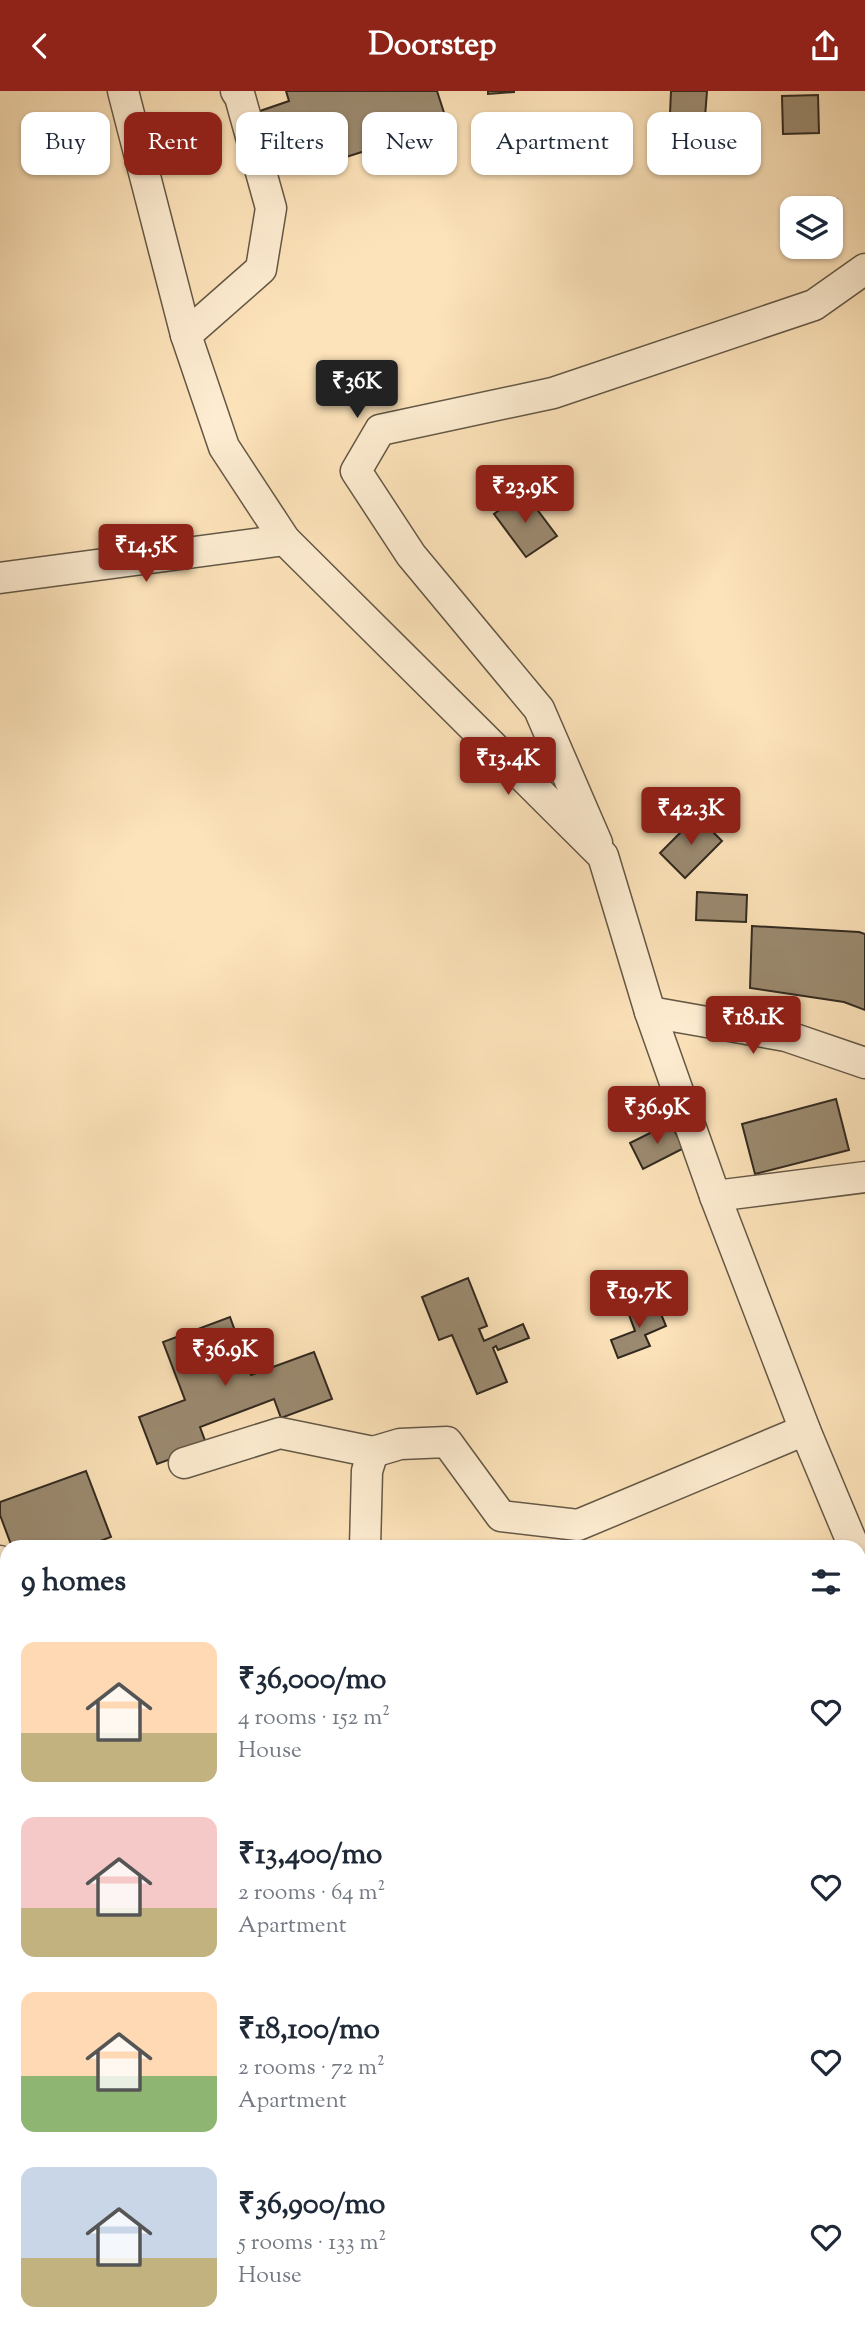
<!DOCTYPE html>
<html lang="en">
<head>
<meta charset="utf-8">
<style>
  body { margin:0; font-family:"Sorts Mill Goudy",serif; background:#f6f6f7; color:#1f2937; height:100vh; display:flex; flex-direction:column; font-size:26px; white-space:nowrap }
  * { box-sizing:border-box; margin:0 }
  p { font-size:23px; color:#747a83 }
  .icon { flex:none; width:38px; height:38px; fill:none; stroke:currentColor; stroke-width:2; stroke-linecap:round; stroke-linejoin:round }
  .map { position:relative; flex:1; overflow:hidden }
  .side { position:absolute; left:0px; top:1449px; width:866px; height:800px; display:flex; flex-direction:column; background:#fff; border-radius:21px 21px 0 0; box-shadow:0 2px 5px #0004 }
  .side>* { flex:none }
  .hud { position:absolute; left:21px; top:21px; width:824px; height:63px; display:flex; gap:14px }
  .tools { position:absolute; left:780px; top:105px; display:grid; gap:14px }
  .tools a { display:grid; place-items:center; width:63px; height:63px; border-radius:14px; background:#fff; box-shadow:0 2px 5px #0004; font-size:35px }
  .price { position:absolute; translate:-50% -60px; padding:0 16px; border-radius:7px; background:#8f2418; color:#fff; font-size:23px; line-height:46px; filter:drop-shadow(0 2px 4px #0008) }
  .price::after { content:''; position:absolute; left:50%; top:42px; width:21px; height:16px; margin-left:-10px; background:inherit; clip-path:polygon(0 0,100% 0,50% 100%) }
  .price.current { background:#222; color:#fff }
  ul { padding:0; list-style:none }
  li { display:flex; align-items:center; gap:21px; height:175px; padding:0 21px }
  li span { display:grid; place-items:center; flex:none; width:196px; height:140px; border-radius:14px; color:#555 }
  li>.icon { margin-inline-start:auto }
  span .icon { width:84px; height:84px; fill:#fffc; stroke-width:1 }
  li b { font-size:30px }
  h2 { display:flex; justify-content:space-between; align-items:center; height:84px; padding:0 21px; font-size:30px }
  .tag { padding:0 24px; border-radius:14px; background:#fff; box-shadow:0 2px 5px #0004; font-size:24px; line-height:63px }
  .tag.current { background:#8f2418; color:#fff }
  header { display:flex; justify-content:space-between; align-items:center; height:91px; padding:0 21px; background:#8f2418; color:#fff; font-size:32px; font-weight:800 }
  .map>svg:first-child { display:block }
  .building { fill:#9b8a70; stroke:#31291f; stroke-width:2 }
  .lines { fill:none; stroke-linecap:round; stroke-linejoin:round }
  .minor-casing { stroke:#645846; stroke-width:33 }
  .minor { stroke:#feedd2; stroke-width:30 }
</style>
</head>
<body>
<header><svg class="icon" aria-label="back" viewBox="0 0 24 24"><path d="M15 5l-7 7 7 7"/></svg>Doorstep<svg class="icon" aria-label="share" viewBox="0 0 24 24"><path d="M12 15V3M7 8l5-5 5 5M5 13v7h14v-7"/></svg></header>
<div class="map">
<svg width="865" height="2248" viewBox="0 0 865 2248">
  <rect width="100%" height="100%" fill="#fde3ba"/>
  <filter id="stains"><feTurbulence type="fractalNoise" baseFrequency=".00286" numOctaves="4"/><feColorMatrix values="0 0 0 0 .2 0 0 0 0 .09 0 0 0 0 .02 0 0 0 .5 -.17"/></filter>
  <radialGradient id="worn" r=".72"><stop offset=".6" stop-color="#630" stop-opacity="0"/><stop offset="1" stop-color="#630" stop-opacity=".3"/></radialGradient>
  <g class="building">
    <polygon points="286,0 437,0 448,34 311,77 309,69 275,80 257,21 289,10"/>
    <polygon points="488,0 514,0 514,1 488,3"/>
    <polygon points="671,0 707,0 705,26 670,23"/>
    <polygon points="818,4 819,42 783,43 782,5"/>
    <polygon points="809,108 837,108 837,153 831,153 831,117 809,117"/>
    <polygon points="524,401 557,445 526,466 494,423"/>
    <polygon points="697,725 722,750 685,787 660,762"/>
    <polygon points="697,801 747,804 746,831 696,829"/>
    <polygon points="752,835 859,841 865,843 865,919 844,911 750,897"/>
    <polygon points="836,1008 849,1059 755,1083 742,1033"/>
    <polygon points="670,1032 684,1057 643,1078 630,1052"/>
    <polygon points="468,1187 487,1235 479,1238 484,1250 523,1233 529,1247 498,1259 496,1255 493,1257 507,1291 477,1303 452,1244 439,1249 422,1206"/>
    <polygon points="656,1211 666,1235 645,1244 650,1255 618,1267 611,1249 635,1240 628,1221"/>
    <polygon points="230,1226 251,1284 314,1261 332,1308 281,1327 274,1308 200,1336 207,1355 157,1373 139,1326 185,1309 163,1251"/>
    <polygon points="86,1380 111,1446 84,1456 12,1456 0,1424 0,1411"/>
    <polygon points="859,1616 865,1627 865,1651 859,1653"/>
    <polygon points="865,1819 865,1905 859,1885 859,1821"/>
    <polygon points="554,2242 586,2242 586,2248 555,2248"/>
    <polygon points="625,2242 746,2242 747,2248 626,2248"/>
  </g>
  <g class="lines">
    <defs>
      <g id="minor">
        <polyline points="123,0 186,244 224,356 285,449 603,765 650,921 715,1105 805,1339 854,1456"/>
        <polyline points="186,244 261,178 271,117 240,6 236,0"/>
        <polyline points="0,487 285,449"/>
        <polyline points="597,752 539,618 411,464 356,380 380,339 553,302 814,214 865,178"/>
        <polyline points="650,921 786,945 865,972"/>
        <polyline points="715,1105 865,1086"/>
        <polyline points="184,1372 280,1342 373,1361"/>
        <polyline points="365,1456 367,1380 373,1361 400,1353 447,1351 501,1425 578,1434 805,1339"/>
        <polyline points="859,1467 865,1481"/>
        <polyline points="0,1470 7,1479"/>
        <polyline points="0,1882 7,1878"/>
        <polyline points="859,2191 865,2191"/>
        <polyline points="609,2242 610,2248"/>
        <polyline points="98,2248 121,2242"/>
      </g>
    </defs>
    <use href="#minor" class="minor-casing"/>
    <use href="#minor" class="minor"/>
  </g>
  <rect width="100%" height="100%" filter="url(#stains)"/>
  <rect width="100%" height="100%" fill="url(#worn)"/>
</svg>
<div class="tools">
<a><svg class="icon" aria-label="layers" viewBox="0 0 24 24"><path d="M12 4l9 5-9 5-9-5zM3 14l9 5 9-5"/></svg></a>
</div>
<b class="price current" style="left:357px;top:329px">₹36K</b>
<b class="price" style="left:525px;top:434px">₹23.9K</b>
<b class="price" style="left:146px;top:493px">₹14.5K</b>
<b class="price" style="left:508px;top:706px">₹13.4K</b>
<b class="price" style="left:691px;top:756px">₹42.3K</b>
<b class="price" style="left:753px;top:965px">₹18.1K</b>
<b class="price" style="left:657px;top:1055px">₹36.9K</b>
<b class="price" style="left:639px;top:1239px">₹19.7K</b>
<b class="price" style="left:225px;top:1297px">₹36.9K</b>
<div class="hud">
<a class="tag">Buy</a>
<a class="tag current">Rent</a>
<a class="tag">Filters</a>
<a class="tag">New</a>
<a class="tag">Apartment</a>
<a class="tag">House</a>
</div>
<section class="side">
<h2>9 homes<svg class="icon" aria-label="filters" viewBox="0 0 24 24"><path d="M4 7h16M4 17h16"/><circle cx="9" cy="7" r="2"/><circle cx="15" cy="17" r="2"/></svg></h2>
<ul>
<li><span style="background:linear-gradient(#ffd9b3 65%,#c2b280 0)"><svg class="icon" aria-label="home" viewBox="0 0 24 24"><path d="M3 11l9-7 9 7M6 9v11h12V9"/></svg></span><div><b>₹36,000/mo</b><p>4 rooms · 152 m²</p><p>House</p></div><svg class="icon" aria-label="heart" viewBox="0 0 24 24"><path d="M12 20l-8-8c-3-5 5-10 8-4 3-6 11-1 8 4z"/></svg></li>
<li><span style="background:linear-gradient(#f6c9c9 65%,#c2b280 0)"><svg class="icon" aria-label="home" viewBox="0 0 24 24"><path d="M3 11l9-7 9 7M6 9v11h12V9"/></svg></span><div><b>₹13,400/mo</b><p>2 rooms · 64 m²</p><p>Apartment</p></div><svg class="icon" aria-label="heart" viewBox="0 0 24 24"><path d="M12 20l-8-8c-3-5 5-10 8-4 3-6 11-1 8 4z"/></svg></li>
<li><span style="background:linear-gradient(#ffd9b3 60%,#8fb573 0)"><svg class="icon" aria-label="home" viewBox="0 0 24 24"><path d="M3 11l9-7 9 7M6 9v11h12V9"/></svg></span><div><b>₹18,100/mo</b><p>2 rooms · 72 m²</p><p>Apartment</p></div><svg class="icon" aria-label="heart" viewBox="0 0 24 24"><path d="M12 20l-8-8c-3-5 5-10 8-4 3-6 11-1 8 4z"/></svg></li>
<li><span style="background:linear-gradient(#c9d6e8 65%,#c2b280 0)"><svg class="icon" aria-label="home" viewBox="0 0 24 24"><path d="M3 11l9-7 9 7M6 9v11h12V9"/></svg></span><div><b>₹36,900/mo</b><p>5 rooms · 133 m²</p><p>House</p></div><svg class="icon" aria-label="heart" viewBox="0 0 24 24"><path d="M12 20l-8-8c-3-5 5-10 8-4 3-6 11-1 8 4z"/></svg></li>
</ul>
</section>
</div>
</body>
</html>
